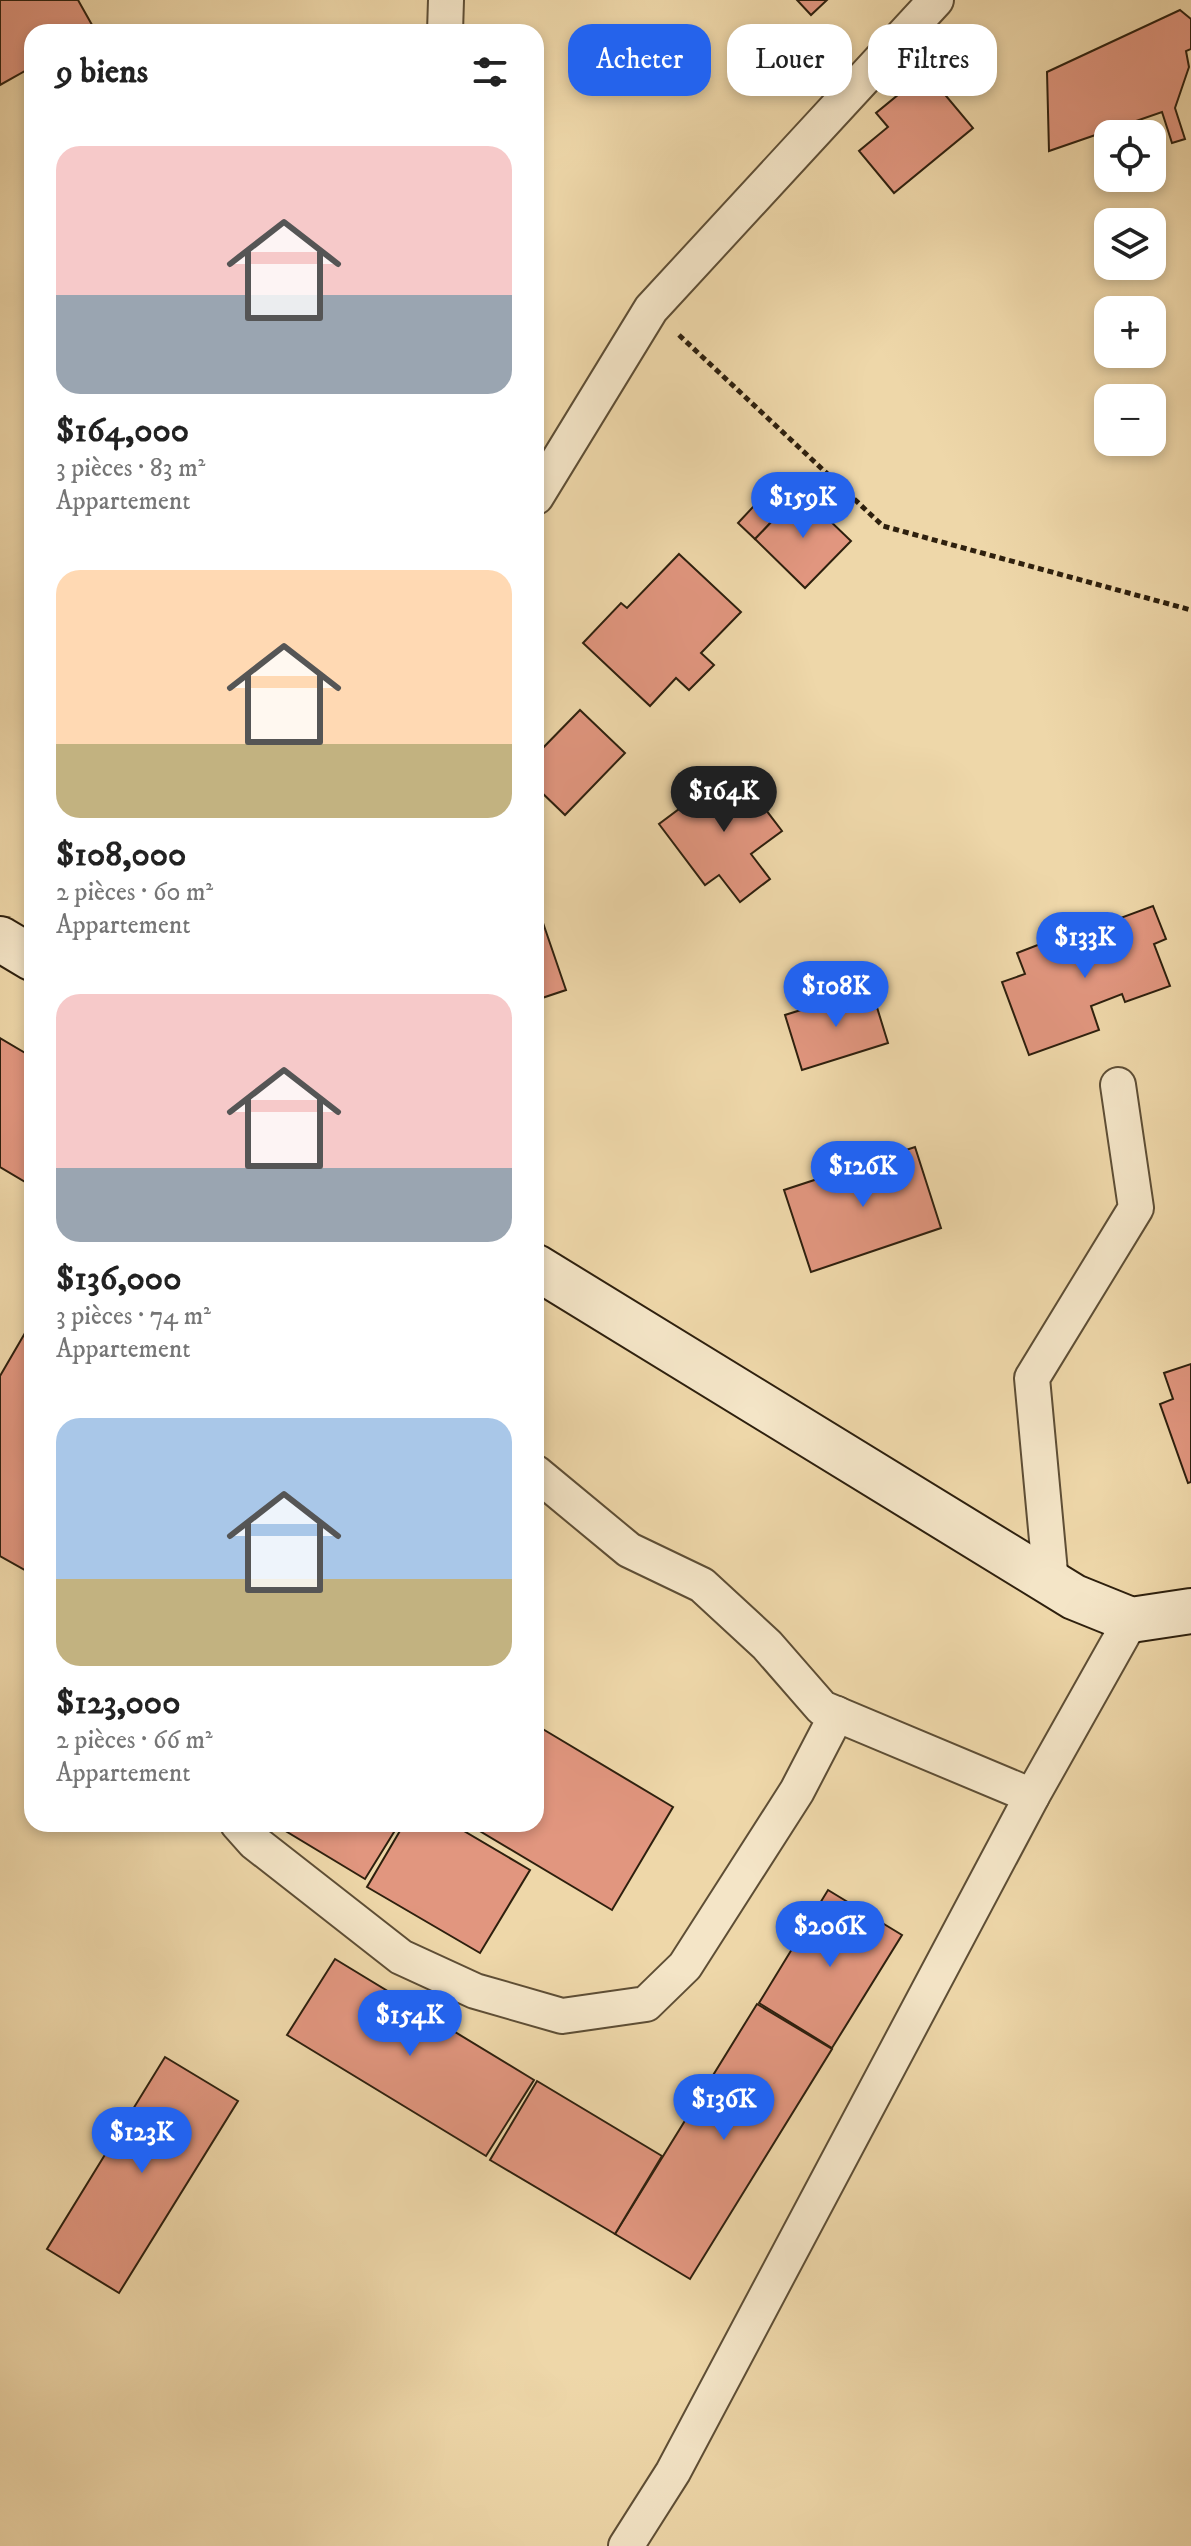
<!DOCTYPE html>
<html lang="fr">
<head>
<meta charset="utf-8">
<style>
  body { margin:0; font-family:"IM FELL DW Pica",serif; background:#f2f2f2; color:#222; height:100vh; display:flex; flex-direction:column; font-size:30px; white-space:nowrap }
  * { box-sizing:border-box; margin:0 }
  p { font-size:26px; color:#767676 }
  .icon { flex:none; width:44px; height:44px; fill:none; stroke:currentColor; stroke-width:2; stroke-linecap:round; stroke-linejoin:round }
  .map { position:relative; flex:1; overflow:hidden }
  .panel { position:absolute; left:24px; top:24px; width:520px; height:1808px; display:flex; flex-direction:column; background:#fff; border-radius:24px; box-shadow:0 4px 12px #0003 }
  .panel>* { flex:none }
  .hud { position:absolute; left:568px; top:24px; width:502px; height:72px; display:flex; gap:16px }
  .buttons { position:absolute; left:1094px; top:120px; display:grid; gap:16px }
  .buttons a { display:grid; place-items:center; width:72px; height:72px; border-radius:16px; background:#fff; box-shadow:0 4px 12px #0003; font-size:40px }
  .price { position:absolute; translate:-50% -68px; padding:0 18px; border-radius:28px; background:#2563eb; color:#fff; font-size:26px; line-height:52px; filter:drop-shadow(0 2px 4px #0008) }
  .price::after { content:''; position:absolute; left:50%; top:48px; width:24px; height:18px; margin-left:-12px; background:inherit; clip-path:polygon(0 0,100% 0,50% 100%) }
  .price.current { background:#222; color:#fff }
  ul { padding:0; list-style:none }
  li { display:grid; align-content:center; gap:16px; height:424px; padding:0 32px }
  li span { display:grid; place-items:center; height:248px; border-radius:24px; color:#555 }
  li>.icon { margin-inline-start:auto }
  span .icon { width:144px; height:144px; fill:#fffc; stroke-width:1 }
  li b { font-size:34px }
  h2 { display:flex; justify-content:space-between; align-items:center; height:96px; padding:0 32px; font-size:34px }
  .chip { padding:0 28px; border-radius:24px; background:#fff; box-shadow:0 4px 12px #0003; font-size:28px; line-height:72px }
  .chip.current { background:#2563eb; color:#fff }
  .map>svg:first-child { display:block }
  .building { fill:#e1967f; stroke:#2e200e; stroke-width:2 }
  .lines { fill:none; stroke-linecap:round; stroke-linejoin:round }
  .street-casing { stroke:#5e4e35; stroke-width:38 }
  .secondary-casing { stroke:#2e200e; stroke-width:48 }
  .path { stroke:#2e200e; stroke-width:5; stroke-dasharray:6 4; stroke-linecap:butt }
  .street { stroke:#f4e5c7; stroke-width:34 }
  .secondary { stroke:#f4e5c7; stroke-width:44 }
</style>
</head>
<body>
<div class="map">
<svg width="1191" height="2546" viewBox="0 0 1191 2546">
  <rect width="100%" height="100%" fill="#eed7a9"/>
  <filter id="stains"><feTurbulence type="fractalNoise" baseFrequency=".0025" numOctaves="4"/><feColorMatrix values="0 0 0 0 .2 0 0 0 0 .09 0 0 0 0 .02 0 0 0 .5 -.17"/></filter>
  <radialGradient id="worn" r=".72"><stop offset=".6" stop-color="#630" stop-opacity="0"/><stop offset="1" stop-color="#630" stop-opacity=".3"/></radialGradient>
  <g class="building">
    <polygon points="0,0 78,0 96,32 32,32 32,67 0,85"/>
    <polygon points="797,0 827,0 811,15"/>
    <polygon points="1180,10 1191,19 1191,49 1186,51 1189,67 1175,108 1185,139 1172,143 1162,112 1049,151 1047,72"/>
    <polygon points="926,72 973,128 894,193 859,151 888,127 876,113"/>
    <polygon points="782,476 800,492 755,539 738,523"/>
    <polygon points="800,492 851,541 805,588 755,539"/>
    <polygon points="679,554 741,612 701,653 714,665 689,690 676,678 650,706 583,643 621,603 627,608"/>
    <polygon points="580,710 625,753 565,815 536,787 536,755"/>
    <polygon points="734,768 782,831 751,854 770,879 740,902 719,875 705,885 659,824"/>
    <polygon points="1153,906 1166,939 1154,944 1170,986 1125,1002 1122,994 1091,1006 1099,1030 1029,1055 1002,982 1025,974 1017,953 1061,936 1069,957 1102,945 1096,927"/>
    <polygon points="541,917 566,990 536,1000 536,919"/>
    <polygon points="871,988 888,1043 802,1070 785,1015"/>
    <polygon points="0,1038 32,1057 32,1186 0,1167"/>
    <polygon points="915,1147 941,1228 811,1272 784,1190"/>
    <polygon points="32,1321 32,1574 0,1556 0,1376"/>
    <polygon points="1191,1364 1191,1482 1188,1483 1160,1404 1173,1399 1164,1373"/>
    <polygon points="536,1725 673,1807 612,1910 468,1824 536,1824"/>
    <polygon points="274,1824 399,1824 365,1879"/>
    <polygon points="404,1824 452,1824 530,1870 480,1953 367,1887"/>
    <polygon points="828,1890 902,1935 832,2048 759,2003"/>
    <polygon points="335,1959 534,2080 486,2156 287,2035"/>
    <polygon points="757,2004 832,2049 690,2279 615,2234"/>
    <polygon points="165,2057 238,2101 119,2293 47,2249"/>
    <polygon points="537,2081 662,2156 615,2234 490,2160"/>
  </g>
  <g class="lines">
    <defs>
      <g id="street">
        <polyline points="445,32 446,0"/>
        <polyline points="536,497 651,309 936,0"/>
        <polyline points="536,1473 629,1550 702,1585 767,1645 822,1708 1032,1796"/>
        <polyline points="1051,1583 1032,1378 1136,1208 1118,1085"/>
        <polyline points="238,1824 254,1842 401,1957 475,1991 562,2016 646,2004 685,1966 797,1791 837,1714"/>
        <polyline points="626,2546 673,2472 1032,1796 1131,1620"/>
      </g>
      <g id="secondary">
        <polyline points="0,939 32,958"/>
        <polyline points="536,1267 1074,1597 1131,1620 1191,1611"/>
      </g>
    </defs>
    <use href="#street" class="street-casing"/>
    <use href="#secondary" class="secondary-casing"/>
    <polyline class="path" points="679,335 883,526 1191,610"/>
    <use href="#street" class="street"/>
    <use href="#secondary" class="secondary"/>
  </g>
  <rect width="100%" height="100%" filter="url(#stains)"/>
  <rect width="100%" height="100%" fill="url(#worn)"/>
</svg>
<div class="buttons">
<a><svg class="icon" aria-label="locate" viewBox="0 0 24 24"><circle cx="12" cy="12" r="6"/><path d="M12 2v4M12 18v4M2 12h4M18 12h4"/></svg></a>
<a><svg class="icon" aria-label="layers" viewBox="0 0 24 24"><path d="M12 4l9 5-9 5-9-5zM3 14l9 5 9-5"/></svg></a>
<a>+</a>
<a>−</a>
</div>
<b class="price" style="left:803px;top:540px">$159K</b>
<b class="price current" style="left:724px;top:834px">$164K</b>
<b class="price" style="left:1085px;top:980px">$133K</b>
<b class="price" style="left:836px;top:1029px">$108K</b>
<b class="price" style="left:863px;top:1209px">$126K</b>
<b class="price" style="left:830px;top:1969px">$206K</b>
<b class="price" style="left:410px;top:2058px">$154K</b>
<b class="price" style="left:724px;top:2142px">$136K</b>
<b class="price" style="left:142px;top:2175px">$123K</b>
<div class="hud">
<a class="chip current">Acheter</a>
<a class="chip">Louer</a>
<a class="chip">Filtres</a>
</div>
<section class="panel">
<h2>9 biens<svg class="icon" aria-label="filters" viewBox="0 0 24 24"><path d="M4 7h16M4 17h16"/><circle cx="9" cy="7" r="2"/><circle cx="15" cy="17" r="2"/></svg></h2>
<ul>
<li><span style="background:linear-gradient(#f6c9c9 60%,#9aa5b1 0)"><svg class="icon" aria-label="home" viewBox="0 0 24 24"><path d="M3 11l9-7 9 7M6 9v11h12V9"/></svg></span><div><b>$164,000</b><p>3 pièces · 83 m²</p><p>Appartement</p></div></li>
<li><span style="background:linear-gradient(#ffd9b3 70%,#c2b280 0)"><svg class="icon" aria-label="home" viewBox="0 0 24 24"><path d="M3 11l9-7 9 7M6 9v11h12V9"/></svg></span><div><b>$108,000</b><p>2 pièces · 60 m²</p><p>Appartement</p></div></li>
<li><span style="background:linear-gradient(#f6c9c9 70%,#9aa5b1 0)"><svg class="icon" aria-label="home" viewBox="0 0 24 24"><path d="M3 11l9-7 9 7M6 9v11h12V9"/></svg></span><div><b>$136,000</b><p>3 pièces · 74 m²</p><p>Appartement</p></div></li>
<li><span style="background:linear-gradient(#a9c7e8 65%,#c2b280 0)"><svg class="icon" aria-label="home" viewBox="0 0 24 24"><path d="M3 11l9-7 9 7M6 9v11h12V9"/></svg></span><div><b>$123,000</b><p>2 pièces · 66 m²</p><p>Appartement</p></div></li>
</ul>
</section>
</div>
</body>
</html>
